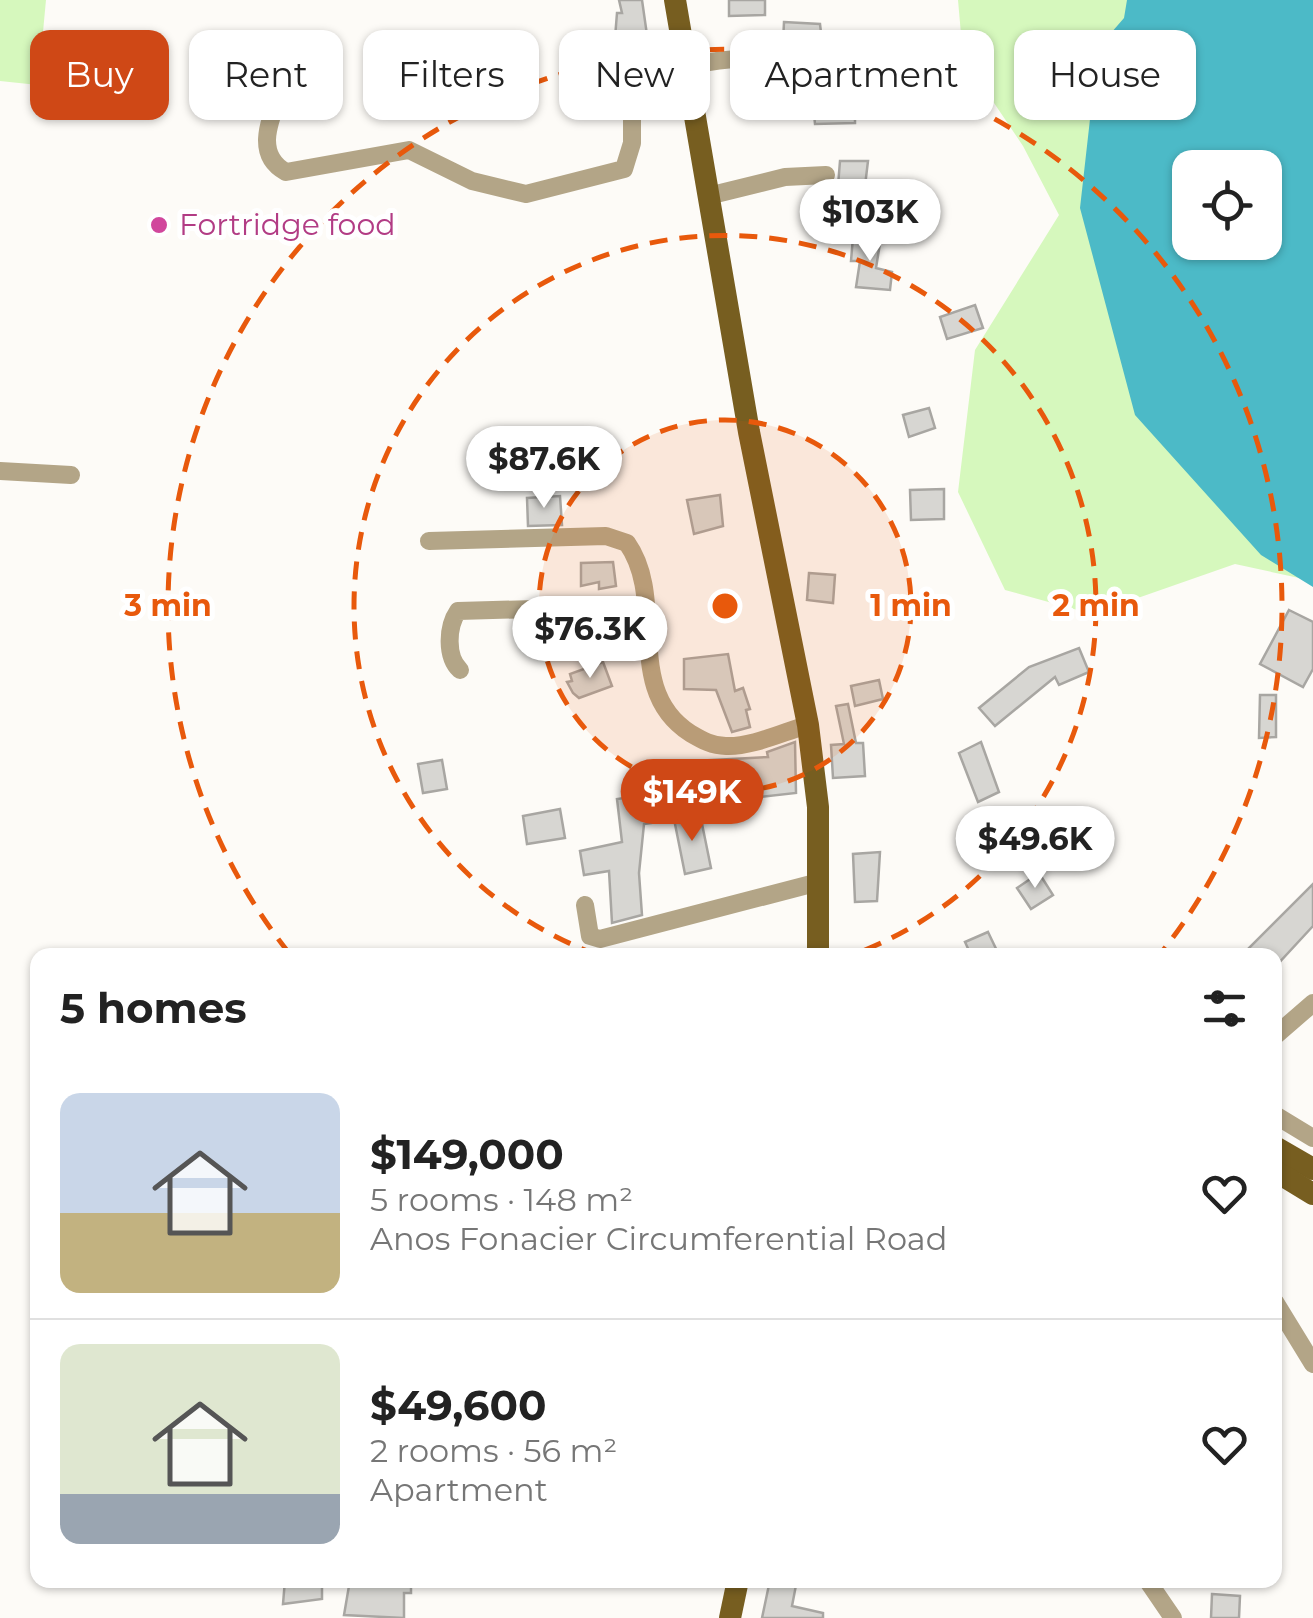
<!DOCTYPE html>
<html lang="en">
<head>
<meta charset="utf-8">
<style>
  body { margin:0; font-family:Montserrat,sans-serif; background:#f6f6f6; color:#222; height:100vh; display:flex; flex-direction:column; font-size:38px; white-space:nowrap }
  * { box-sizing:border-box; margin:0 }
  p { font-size:32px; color:#767676 }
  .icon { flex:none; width:55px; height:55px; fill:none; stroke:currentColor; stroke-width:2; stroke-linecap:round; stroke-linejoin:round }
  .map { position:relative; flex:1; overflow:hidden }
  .panel { position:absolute; left:30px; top:948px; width:1252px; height:640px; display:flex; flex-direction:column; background:#fff; border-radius:20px; box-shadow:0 2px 8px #0004 }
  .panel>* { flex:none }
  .hud { position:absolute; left:30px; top:30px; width:1255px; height:90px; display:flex; gap:20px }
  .tools { position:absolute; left:1172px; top:150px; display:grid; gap:20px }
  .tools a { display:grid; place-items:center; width:110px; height:110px; border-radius:20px; background:#fff; box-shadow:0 2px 8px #0004; font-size:50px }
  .price { position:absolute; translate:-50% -85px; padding:0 22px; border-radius:35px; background:#fff; color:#222; font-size:32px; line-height:65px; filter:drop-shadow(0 2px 5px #0008) }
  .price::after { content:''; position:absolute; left:50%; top:60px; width:30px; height:22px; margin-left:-15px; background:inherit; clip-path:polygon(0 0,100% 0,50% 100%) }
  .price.active { background:#cf4816; color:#fff }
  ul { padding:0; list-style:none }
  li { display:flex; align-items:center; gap:30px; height:250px; padding:0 30px }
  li+li { border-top:2px solid #e0e0e0 }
  li span { display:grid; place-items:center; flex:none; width:280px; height:200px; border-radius:20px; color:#555 }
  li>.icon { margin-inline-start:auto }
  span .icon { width:120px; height:120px; fill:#fffc; stroke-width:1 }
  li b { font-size:42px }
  h2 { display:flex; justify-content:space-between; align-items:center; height:120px; padding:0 30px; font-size:42px }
  .chip { padding:0 35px; border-radius:20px; background:#fff; box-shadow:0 2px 8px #0004; font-size:35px; line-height:90px }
  .chip.active { background:#cf4816; color:#fff }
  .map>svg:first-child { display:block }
  .green { fill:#d6f8bd }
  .water { fill:#4cbac7; fill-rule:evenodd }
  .building { fill:#d7d6d2; stroke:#a8a6a2; stroke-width:2.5 }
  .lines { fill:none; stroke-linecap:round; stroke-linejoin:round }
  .minor { stroke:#b3a587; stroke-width:18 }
  .major { stroke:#775e20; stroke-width:22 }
  .ring { fill:none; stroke:#e8590c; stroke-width:5; stroke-dasharray:18 12 }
  .hotel-dot { fill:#d1479c; stroke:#fff; stroke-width:4 }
  .labels { text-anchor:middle; stroke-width:10; stroke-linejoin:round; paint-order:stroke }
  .hotel-label { font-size:30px; fill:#b23c85; stroke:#fff; text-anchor:start }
  .centre { fill:#e8590c; stroke:#fff; stroke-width:5 }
  .ring-label { font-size:30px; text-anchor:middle; font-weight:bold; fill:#e8590c; stroke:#fff; stroke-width:10; stroke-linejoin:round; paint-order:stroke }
</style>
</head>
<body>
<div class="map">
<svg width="1313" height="1618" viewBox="0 0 1313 1618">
  <rect width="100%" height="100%" fill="#fdfbf7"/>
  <g class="green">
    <polygon points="0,0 46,0 38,85 0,81"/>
    <polygon points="958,0 1166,0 1130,115 1313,581 1235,564 1092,614 1005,590 958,492 975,350 1059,215 1023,146 963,57"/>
  </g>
  <path class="water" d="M 1127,0 L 1313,0 L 1313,587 L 1261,555 L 1135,415 L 1080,208 L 1098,48 L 1124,18 ZM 1190,168 L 1265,168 L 1265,242 L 1190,242 Z"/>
  <g class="building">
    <polygon points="619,0 642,0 651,63 613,63 617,13 622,13"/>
    <polygon points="729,0 765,0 765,15 729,16"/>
    <polygon points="784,22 820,24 822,41 783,43"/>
    <polygon points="813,104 855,104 855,123 815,124"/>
    <polygon points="840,161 868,161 865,186 838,186"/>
    <polygon points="853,237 881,237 876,268 892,272 890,290 856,287 860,261 851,261"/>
    <polygon points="975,305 983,328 947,339 940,317"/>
    <polygon points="929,408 935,428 909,437 903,415"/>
    <polygon points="944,489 944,519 911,520 910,490"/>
    <polygon points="720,495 723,526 694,534 687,500"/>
    <polygon points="560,496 562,525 528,526 527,498"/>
    <polygon points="613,562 616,586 599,589 599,582 581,586 581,563"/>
    <polygon points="809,573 835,575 833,603 807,600"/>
    <polygon points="1289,610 1313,622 1313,669 1303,687 1260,664"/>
    <polygon points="1079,648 1089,672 1059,685 1055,677 995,726 979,708 1029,667"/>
    <polygon points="728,654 735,691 743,688 750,709 746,710 750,727 732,732 716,690 684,689 684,659"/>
    <polygon points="603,662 612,686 579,698 573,693 567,682 572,681 570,674"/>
    <polygon points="879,680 883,699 855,706 851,686"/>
    <polygon points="1260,695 1276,695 1276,737 1259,738"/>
    <polygon points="848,704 856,743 863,743 865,776 833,778 831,745 844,744 836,706"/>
    <polygon points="795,742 796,793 734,800 734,773 696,774 695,761 768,757 767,752"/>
    <polygon points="981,742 999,792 978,802 959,753"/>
    <polygon points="442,760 447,789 423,793 418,764"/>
    <polygon points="661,793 665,821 644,824 639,873 642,915 612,923 609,871 584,875 580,851 622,842 617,799"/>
    <polygon points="560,809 565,838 527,844 523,816"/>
    <polygon points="700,814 711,868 685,874 674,819"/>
    <polygon points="1085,825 1088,853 1058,857 1055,829"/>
    <polygon points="880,852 877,901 855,902 853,854"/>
    <polygon points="1039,873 1053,895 1031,909 1017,888"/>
    <polygon points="1313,884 1313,926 1275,967 1275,955 1242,955"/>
    <polygon points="988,932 999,955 971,955 965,942"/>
    <polygon points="285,1580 322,1580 322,1599 283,1604"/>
    <polygon points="350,1580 411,1580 411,1593 404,1593 404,1618 344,1615"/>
    <polygon points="770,1580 797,1580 792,1606 823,1613 823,1618 762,1618"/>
    <polygon points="1212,1594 1240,1596 1239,1618 1211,1618"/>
  </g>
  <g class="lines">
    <g class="minor">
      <path d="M 279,96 C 269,122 255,155 286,172 L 409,150 L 472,181 L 526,194 L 624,169 L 632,143 L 632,87 C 656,68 739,53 769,61 C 787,65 795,70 814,67 L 839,44"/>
      <polyline points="708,196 785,177 826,175"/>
      <polyline points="0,471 71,475"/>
      <path d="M 429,541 L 606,536 L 627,543 C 668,601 622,689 690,733 C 702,740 712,746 726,746 C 752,747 783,732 808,725"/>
      <path d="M 460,670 C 446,657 447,627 458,611 L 646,606"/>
      <polyline points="585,905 590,936 600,939 819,882"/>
      <polyline points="1275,1036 1313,1003"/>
      <polyline points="1275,1115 1313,1138"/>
      <polyline points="1275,1302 1313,1364"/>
      <polyline points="1147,1580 1173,1618"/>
    </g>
    <g class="major">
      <polyline points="675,0 749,432 808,725 818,807 818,955"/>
      <polyline points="1275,1147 1313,1169"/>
      <polyline points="1275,1171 1313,1194"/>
      <polyline points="730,1618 738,1580"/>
    </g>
  </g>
  <circle cx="725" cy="606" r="186" fill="#e8590c" fill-opacity=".12"/>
  <g class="ring">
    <circle cx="725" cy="606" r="186"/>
    <path d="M598 955A371 371 0 1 1 852 955"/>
    <path d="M289 953A557 557 0 1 1 1161 953"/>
  </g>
  <circle class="hotel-dot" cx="159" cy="225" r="10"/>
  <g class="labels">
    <g class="hotel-label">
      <text x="179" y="235">Fortridge food</text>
    </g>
  </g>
  <circle cx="725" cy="606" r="15" class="centre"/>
  <g class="ring-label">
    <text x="911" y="616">1 min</text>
    <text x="1096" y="616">2 min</text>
    <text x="168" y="616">3 min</text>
  </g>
</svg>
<div class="tools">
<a><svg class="icon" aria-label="locate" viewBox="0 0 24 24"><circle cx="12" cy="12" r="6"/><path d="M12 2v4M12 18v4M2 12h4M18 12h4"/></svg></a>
</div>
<b class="price" style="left:870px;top:264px">$103K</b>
<b class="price" style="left:544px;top:511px">$87.6K</b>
<b class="price" style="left:590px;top:681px">$76.3K</b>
<b class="price active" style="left:692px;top:844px">$149K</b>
<b class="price" style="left:1035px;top:891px">$49.6K</b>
<div class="hud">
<a class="chip active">Buy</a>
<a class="chip">Rent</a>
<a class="chip">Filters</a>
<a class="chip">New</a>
<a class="chip">Apartment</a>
<a class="chip">House</a>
</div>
<section class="panel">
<h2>5 homes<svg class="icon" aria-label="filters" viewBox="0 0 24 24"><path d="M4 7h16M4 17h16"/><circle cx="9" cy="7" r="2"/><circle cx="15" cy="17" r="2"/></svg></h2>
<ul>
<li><span style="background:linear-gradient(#c9d6e8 60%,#c2b280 0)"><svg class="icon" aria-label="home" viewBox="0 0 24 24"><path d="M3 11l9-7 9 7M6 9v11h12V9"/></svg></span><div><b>$149,000</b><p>5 rooms · 148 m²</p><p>Anos Fonacier Circumferential Road</p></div><svg class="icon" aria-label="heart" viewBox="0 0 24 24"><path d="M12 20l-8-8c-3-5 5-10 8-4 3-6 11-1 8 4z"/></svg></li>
<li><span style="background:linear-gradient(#dfe7d0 75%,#9aa5b1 0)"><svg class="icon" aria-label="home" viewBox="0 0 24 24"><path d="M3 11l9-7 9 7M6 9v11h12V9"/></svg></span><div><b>$49,600</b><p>2 rooms · 56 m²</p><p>Apartment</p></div><svg class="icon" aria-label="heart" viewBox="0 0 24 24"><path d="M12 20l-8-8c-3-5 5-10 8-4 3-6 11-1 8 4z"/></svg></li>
</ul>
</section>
</div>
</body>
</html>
